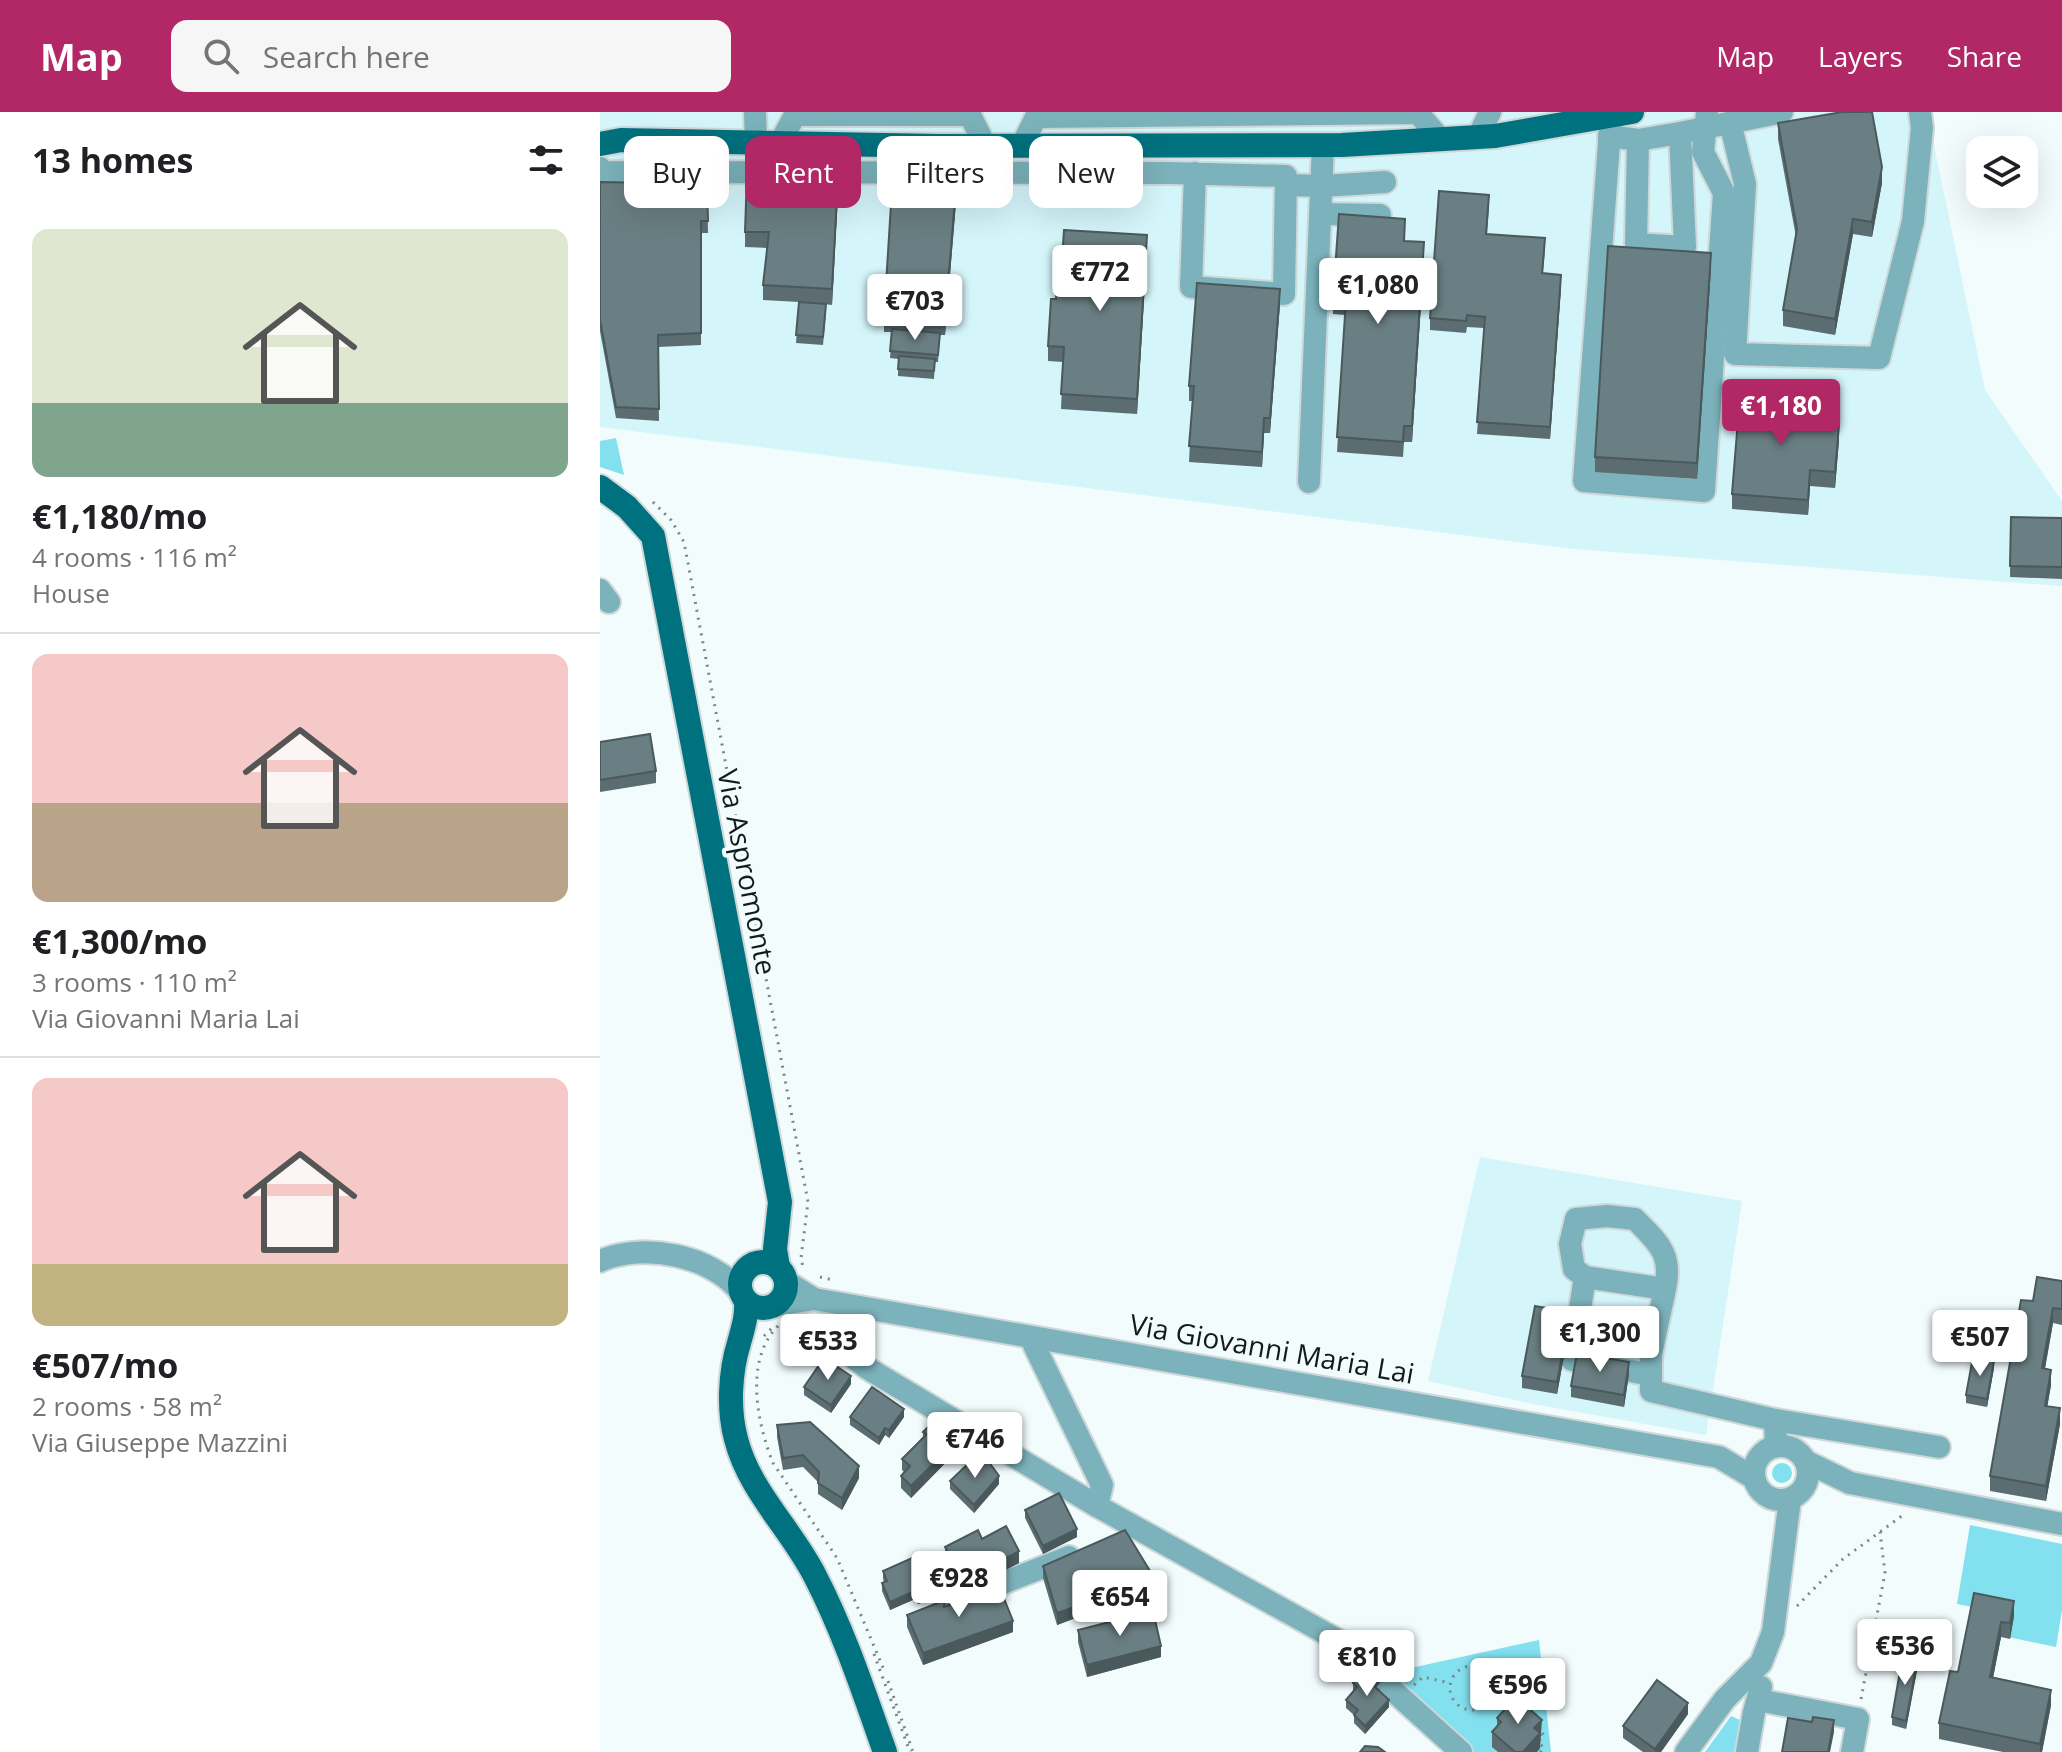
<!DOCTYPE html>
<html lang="en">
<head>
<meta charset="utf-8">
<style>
  body { margin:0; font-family:"Open Sans",sans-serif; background:#f6f6f6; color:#202124; height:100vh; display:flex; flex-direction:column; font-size:30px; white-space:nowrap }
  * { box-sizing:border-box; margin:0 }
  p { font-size:26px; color:#757577 }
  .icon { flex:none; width:44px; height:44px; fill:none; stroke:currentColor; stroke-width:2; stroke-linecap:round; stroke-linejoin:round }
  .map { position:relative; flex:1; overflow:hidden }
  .sheet { display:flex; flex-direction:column; background:#fff; width:600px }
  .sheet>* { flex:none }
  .banner { position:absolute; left:24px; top:24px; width:760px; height:72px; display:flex; gap:16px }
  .controls { position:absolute; left:1366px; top:24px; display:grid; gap:16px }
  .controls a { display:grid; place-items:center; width:72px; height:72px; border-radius:16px; background:#fff; box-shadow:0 8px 32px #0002; font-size:40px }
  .price { position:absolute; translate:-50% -68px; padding:0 18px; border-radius:8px; background:#fff; color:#222; font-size:26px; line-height:52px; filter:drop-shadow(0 2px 4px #0008) }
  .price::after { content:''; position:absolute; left:50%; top:48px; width:24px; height:18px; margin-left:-12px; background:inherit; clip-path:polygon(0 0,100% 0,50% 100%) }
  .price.active { background:#b22866; color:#fff }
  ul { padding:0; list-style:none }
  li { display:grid; align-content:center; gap:16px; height:424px; padding:0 32px }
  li+li { border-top:2px solid #e0e0e0 }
  li span { display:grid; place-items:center; height:248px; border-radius:16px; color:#555 }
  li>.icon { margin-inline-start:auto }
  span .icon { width:144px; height:144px; fill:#fffc; stroke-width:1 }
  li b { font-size:34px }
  h2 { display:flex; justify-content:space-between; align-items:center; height:96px; padding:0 32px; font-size:34px }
  .chip { padding:0 28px; border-radius:16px; background:#fff; box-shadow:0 8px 32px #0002; font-size:28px; line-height:72px }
  .chip.active { background:#b22866; color:#fff }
  header { display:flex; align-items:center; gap:48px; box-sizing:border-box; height:112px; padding:0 40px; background:#b22866; color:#fff }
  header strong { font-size:38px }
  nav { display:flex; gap:44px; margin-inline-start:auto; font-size:28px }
  .search { width:560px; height:72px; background:#f6f6f6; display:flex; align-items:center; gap:20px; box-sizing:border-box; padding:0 28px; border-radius:16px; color:#757577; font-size:30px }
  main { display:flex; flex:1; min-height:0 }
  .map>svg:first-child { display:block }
  .built { fill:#d4f5fa }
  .green { fill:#83e0ef }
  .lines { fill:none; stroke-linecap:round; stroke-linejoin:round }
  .minor-casing { stroke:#ced8d9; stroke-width:26 }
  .major-casing { stroke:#ced8d9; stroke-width:28 }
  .path { stroke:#7c8586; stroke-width:3; stroke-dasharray:2 6; stroke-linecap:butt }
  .minor { stroke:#7cb2bb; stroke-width:22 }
  .major { stroke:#00717e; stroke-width:24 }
  .wall { fill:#5b6d71 }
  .shaded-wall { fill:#4a595c }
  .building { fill:#6a7f83; stroke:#4a595c; stroke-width:2 }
  .labels { text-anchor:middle; stroke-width:8; stroke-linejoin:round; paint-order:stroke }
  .street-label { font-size:28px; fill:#121a1b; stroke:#f2fcfd }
</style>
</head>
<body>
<header>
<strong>Map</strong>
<div class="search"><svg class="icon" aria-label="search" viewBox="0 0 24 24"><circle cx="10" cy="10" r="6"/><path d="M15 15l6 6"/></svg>Search here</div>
<nav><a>Map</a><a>Layers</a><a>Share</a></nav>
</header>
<main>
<section class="sheet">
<h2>13 homes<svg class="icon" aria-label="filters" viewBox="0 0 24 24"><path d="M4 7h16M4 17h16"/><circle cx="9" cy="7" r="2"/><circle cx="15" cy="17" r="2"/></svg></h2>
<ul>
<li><span style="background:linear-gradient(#dfe7d0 70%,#7fa58c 0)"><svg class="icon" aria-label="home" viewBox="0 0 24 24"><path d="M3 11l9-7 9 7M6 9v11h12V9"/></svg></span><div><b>€1,180/mo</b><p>4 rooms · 116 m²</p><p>House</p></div></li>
<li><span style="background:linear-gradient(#f6c9c9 60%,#b9a48a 0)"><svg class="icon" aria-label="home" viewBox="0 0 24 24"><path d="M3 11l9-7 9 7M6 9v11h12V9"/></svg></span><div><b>€1,300/mo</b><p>3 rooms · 110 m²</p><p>Via Giovanni Maria Lai</p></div></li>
<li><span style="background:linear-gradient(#f6c9c9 75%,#c2b280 0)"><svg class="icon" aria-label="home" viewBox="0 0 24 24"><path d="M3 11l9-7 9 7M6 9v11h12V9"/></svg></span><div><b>€507/mo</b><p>2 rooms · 58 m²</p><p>Via Giuseppe Mazzini</p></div></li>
</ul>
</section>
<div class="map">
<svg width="1462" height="1640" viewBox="0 0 1462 1640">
  <rect width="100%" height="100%" fill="#f2fcfd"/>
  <g class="built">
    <polygon points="0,0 1327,0 1385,278 1462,389 1462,474 974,437 0,315"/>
    <polygon points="880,1045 1142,1089 1106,1323 928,1291 828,1269"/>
  </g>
  <g class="green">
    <polygon points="16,326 24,363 0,355 0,329"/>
    <circle cx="1182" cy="1361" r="10"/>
    <polygon points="1370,1413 1462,1432 1462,1498 1456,1535 1408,1525 1412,1503 1357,1492"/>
    <polygon points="939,1528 951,1640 874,1640 788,1561"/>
    <polygon points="1131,1604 1140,1608 1134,1640 1105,1640"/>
  </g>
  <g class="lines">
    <defs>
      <g id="minor">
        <polyline points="155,0 156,31"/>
        <polyline points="1011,4 984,369 1104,379 1124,81 1103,40 1107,0"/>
        <polyline points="1130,10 1145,72 1135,242 1279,246 1313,109 1322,16 1320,0"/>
        <polyline points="1009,24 1038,28 1036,132 1085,135 1080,21 1182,0"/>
        <polyline points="878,25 890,0"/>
        <polyline points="1038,28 1080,21"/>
        <polyline points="180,31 195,3 370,3 385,33"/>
        <polyline points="422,33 436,5 818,1 841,28"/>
        <polyline points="0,56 3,60 570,61 686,64 684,182 591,175 595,61"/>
        <polyline points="686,73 723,74 785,70"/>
        <polyline points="722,102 780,103"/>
        <polyline points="709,370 723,33"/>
        <polyline points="0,478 9,490"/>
        <path d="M 0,1149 C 42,1130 113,1143 141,1181"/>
        <polyline points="985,1165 972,1248 1051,1263"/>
        <polyline points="187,1170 214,1187 1119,1345 1154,1366"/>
        <path d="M 1065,1177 L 985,1165 L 974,1157 L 970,1132 L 976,1107 L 1007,1104 L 1035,1107 C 1057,1130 1073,1141 1065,1177 L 1051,1242 L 1051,1279 L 1175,1308 L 1176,1334"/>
        <polyline points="177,1193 214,1187"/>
        <polyline points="220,1219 267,1256 497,1394"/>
        <polyline points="436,1227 434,1233 502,1373 497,1394 736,1527 861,1640"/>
        <polyline points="1175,1308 1339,1335"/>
        <circle cx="1181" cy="1361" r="27"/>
        <polyline points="1207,1350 1250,1371 1462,1412"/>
        <polyline points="354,1490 469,1445"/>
        <polyline points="1158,1588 1258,1607 1252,1640"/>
        <polyline points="1086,1640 1125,1587 1161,1551 1173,1520 1190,1387"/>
        <polyline points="1147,1640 1154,1600 1161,1575"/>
      </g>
      <g id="major">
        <polyline points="0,32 21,28 340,34 742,33 895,24 1032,0"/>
        <polyline points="0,375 27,395 53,424 180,1090 175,1137 178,1155"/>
        <circle cx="163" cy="1173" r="23"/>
        <path d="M 146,1189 C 147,1205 143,1216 139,1231 C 130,1260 128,1297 136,1327 C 149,1379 192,1418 215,1464 C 244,1520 264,1581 285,1640"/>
      </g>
    </defs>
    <use href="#minor" class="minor-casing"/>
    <use href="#major" class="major-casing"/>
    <g class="path">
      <polyline points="53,390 71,408 84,430 208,1090 201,1146 203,1155"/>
      <polyline points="220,1165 233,1168"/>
      <path d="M 178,1214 C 144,1248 157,1311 173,1351 L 237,1446 L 284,1558"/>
      <polyline points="164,1224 175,1213"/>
      <polyline points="1197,1494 1243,1447 1303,1403"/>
      <polyline points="274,1542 310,1640"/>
      <circle cx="872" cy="1576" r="22"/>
      <polyline points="288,1569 313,1640"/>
      <polyline points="814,1573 823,1565 850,1571"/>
      <polyline points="893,1583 917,1590"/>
      <polyline points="1261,1587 1285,1461 1280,1420"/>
      <polyline points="940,1640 944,1636 938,1630 944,1623 941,1620"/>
    </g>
    <use href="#minor" class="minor"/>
    <use href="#major" class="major"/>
  </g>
  <g class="wall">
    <polygon points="1178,11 1282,71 1272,125 1253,122 1235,223 1183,214 1183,198 1196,125 1178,27"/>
    <polygon points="0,70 107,72 108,121 101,121 101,233 58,235 59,309 16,306 0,219"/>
    <polygon points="357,78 345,223 340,223 338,250 335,250 334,267 298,264 298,247 290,246 292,220 284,220 284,205"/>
    <polygon points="238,82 232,193 224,192 226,200 223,233 196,231 199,190 163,188 163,173 167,136 145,135 145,120"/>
    <polygon points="889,95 887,122 945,138 943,162 961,175 950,327 877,322 884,216 867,215 866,221 830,218 830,206"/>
    <polygon points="805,129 824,145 812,330 804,330 803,345 737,340 745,203 733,202 733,187"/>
    <polygon points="547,138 537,302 461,297 463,250 448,249 448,234 462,148"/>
    <polygon points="1111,156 1097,367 995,360 995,345"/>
    <polygon points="680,192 670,321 664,321 662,355 589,350 592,289 589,289 589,274"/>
    <polygon points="1216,304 1216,311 1239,328 1235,376 1210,374 1208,403 1132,397 1132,382"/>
    <polygon points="1411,405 1462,406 1462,467 1410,465"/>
    <polygon points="0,630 56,659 56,671 0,680"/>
    <polygon points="1462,1169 1462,1213 1453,1211 1445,1257 1451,1273 1447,1294 1460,1312 1446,1389 1390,1379 1390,1364 1433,1189"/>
    <polygon points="970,1212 957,1282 922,1276 922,1264"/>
    <polygon points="1394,1256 1387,1295 1366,1291 1366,1283"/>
    <polygon points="1029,1262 1024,1295 971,1285 971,1274"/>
    <polygon points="251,1272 231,1301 204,1283 204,1275"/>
    <polygon points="250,1305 304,1305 289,1326 285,1323 279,1333 250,1313"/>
    <polygon points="177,1313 259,1366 242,1398 218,1382 218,1370 203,1355 183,1358 177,1325"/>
    <polygon points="323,1320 361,1335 311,1386 301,1376 301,1364 304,1360 302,1358 302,1347 323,1325"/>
    <polygon points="350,1369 399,1372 374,1401 350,1377"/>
    <polygon points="425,1398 477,1425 443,1442 425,1406"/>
    <polygon points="382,1427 419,1451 388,1467 384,1461 360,1474 345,1447 345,1435"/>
    <polygon points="443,1454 550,1471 524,1487 521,1479 489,1494 489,1501 457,1513 443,1466"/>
    <polygon points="283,1459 336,1485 318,1492 315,1487 290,1498 282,1479 282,1471 284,1470 283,1467"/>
    <polygon points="1374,1481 1414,1504 1410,1527 1401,1525 1393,1566 1451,1593 1442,1640 1403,1640 1339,1627 1339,1611 1358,1560"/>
    <polygon points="344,1495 413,1520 323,1553 307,1515 307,1503"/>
    <polygon points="478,1518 561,1545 487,1565 478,1530"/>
    <polygon points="1318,1553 1306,1617 1292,1613 1292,1605"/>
    <polygon points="753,1571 780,1577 779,1579 789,1595 765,1622 754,1611 754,1603 746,1596 746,1588 753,1580"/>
    <polygon points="1088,1602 1061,1640 1043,1640 1023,1626 1023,1614"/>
    <polygon points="897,1606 942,1623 940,1625 940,1636 937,1640 898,1640 892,1635 892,1620 897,1615"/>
  </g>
  <g class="shaded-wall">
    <polygon points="1282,55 1282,71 1272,125 1272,110"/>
    <polygon points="357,63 357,78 345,223 345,208"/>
    <polygon points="238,66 238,82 232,193 232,177"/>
    <polygon points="1253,107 1253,122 1235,223 1235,207"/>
    <polygon points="547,123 547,138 537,302 537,287"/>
    <polygon points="824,130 824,145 812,330 812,314"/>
    <polygon points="1111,141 1111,156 1097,367 1097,351"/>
    <polygon points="961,163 961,175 950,327 950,315"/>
    <polygon points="680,177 680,192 670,321 670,306"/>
    <polygon points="664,306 664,321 662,355 662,340"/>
    <polygon points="1239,313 1239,328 1235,376 1235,360"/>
    <polygon points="1210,358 1210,374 1208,403 1208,388"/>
    <polygon points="1453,1196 1453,1211 1442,1272 1442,1256"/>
    <polygon points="970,1200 970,1212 957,1282 957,1270"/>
    <polygon points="1394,1249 1394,1256 1387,1295 1387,1287"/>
    <polygon points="1029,1250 1029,1262 1024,1295 1024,1283"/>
    <polygon points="1451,1258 1451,1273 1445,1309 1445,1294"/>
    <polygon points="251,1264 251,1272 231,1301 231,1293"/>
    <polygon points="1460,1296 1460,1312 1446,1389 1446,1374"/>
    <polygon points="304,1297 304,1305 289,1326 289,1318"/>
    <polygon points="285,1316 285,1323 279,1333 279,1326"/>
    <polygon points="361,1324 361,1335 311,1386 311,1374"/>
    <polygon points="259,1354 259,1366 242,1398 242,1386"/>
    <polygon points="399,1364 399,1372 374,1401 374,1393"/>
    <polygon points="477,1417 477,1425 443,1442 443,1434"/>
    <polygon points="419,1439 419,1451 388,1467 388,1456"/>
    <polygon points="384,1449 384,1461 360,1474 360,1463"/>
    <polygon points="550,1459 550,1471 524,1487 524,1475"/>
    <polygon points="521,1468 521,1479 489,1494 489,1501 457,1513 457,1501 486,1483"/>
    <polygon points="336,1477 336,1485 318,1492 318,1485"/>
    <polygon points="315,1479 315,1487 290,1498 290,1490"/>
    <polygon points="1414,1489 1414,1504 1410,1527 1410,1511"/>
    <polygon points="413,1509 413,1520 323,1553 323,1541"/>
    <polygon points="1401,1510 1401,1525 1390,1581 1390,1565"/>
    <polygon points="561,1534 561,1545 487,1565 487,1553"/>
    <polygon points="1318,1545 1318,1553 1306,1617 1306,1609"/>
    <polygon points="1451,1578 1451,1593 1442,1640 1440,1640 1440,1632"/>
    <polygon points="789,1588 789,1595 765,1622 765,1614"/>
    <polygon points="1088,1591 1088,1602 1061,1640 1055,1640 1055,1637"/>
    <polygon points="942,1608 940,1636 937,1640 923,1640 934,1616"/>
    <polygon points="1234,1608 1234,1620 1230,1640 1228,1640"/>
  </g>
  <g class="building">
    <polygon points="1242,0 1272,0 1282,55 1272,110 1253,107 1235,207 1183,198 1197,117 1178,11"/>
    <polygon points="293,60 357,63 345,208 284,205"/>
    <polygon points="147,63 238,66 232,177 163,173 169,120 145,120"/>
    <polygon points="0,70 107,72 108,109 101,109 101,221 58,223 59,297 16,295 0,208"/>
    <polygon points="839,79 889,83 886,122 945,126 942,161 961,163 950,315 877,310 885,205 867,203 866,209 830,206"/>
    <polygon points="739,102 805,107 804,129 824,130 812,314 804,314 803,330 737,325 746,188 733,187"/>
    <polygon points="464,118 547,123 537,287 461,282 464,235 448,234 451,187 456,187 458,148 462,148"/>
    <polygon points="1008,134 1111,141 1097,351 995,345"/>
    <polygon points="597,171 680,177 670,306 664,306 662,340 589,334 594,274 589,274"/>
    <polygon points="199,190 226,192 223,225 196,223"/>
    <polygon points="292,217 340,221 338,243 290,239"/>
    <polygon points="299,244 335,247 334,259 298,257"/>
    <polygon points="1140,283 1216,289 1214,311 1239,313 1235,360 1210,358 1208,388 1132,382"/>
    <polygon points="1411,405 1462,406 1462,455 1410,454"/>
    <polygon points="50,622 56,659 0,668 0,630"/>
    <polygon points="1437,1165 1462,1169 1462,1197 1453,1196 1442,1256 1451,1258 1445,1294 1460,1296 1446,1374 1390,1364 1421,1188 1433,1189"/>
    <polygon points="935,1194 970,1200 957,1270 922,1264"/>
    <polygon points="977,1241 1029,1250 1024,1283 971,1274"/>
    <polygon points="1373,1245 1394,1249 1387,1287 1366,1283"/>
    <polygon points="224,1246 251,1264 231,1293 204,1275"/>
    <polygon points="272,1275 304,1297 289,1318 285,1316 279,1326 250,1305"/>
    <polygon points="340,1303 361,1324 311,1374 301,1364 310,1354 302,1347 327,1322 323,1320"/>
    <polygon points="210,1310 259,1354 242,1386 218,1371 219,1360 203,1343 183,1346 177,1313"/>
    <polygon points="386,1346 399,1364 374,1393 350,1369 372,1348 376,1354"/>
    <polygon points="459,1381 477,1417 443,1434 425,1398"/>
    <polygon points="406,1414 419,1439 388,1456 384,1449 360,1463 345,1435 378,1418 382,1427"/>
    <polygon points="525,1418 550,1459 524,1475 521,1468 486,1483 489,1490 457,1501 443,1454"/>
    <polygon points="321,1442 336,1477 318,1485 315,1479 290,1490 282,1471 287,1469 283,1459"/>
    <polygon points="399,1474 413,1509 323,1541 307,1503 345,1488 344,1495"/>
    <polygon points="1374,1481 1414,1489 1410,1511 1401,1510 1390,1565 1451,1578 1440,1632 1339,1611 1350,1559 1358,1560"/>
    <polygon points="553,1499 561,1534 487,1553 478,1518"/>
    <polygon points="1303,1542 1318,1545 1306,1609 1292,1605"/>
    <polygon points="766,1557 780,1569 775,1575 789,1588 765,1614 754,1603 758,1598 746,1588 757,1575 753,1571"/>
    <polygon points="1057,1568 1088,1591 1055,1637 1023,1614"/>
    <polygon points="916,1585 942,1608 934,1616 940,1621 923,1640 915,1640 892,1620 901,1610 897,1606"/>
    <polygon points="1213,1605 1234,1608 1228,1640 1182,1640 1188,1606 1212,1610"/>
    <polygon points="765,1634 778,1635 785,1640 760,1640"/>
  </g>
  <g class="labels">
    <g class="street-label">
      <text transform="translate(147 760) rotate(79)" y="10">Via Aspromonte</text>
      <text transform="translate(672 1237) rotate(10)" y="10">Via Giovanni Maria Lai</text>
    </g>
  </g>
</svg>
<div class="controls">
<a><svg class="icon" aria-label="layers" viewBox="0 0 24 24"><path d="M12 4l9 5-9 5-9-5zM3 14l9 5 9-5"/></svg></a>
</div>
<b class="price" style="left:500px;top:201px">€772</b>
<b class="price" style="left:778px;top:214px">€1,080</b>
<b class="price" style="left:315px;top:230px">€703</b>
<b class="price active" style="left:1181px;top:335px">€1,180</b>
<b class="price" style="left:1000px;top:1262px">€1,300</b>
<b class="price" style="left:1380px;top:1266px">€507</b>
<b class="price" style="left:228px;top:1270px">€533</b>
<b class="price" style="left:375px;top:1368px">€746</b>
<b class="price" style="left:359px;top:1507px">€928</b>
<b class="price" style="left:520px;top:1526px">€654</b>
<b class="price" style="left:1305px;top:1575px">€536</b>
<b class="price" style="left:767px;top:1586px">€810</b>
<b class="price" style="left:918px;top:1614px">€596</b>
<div class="banner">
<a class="chip">Buy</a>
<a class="chip active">Rent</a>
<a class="chip">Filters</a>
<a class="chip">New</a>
</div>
</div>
</main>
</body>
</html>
